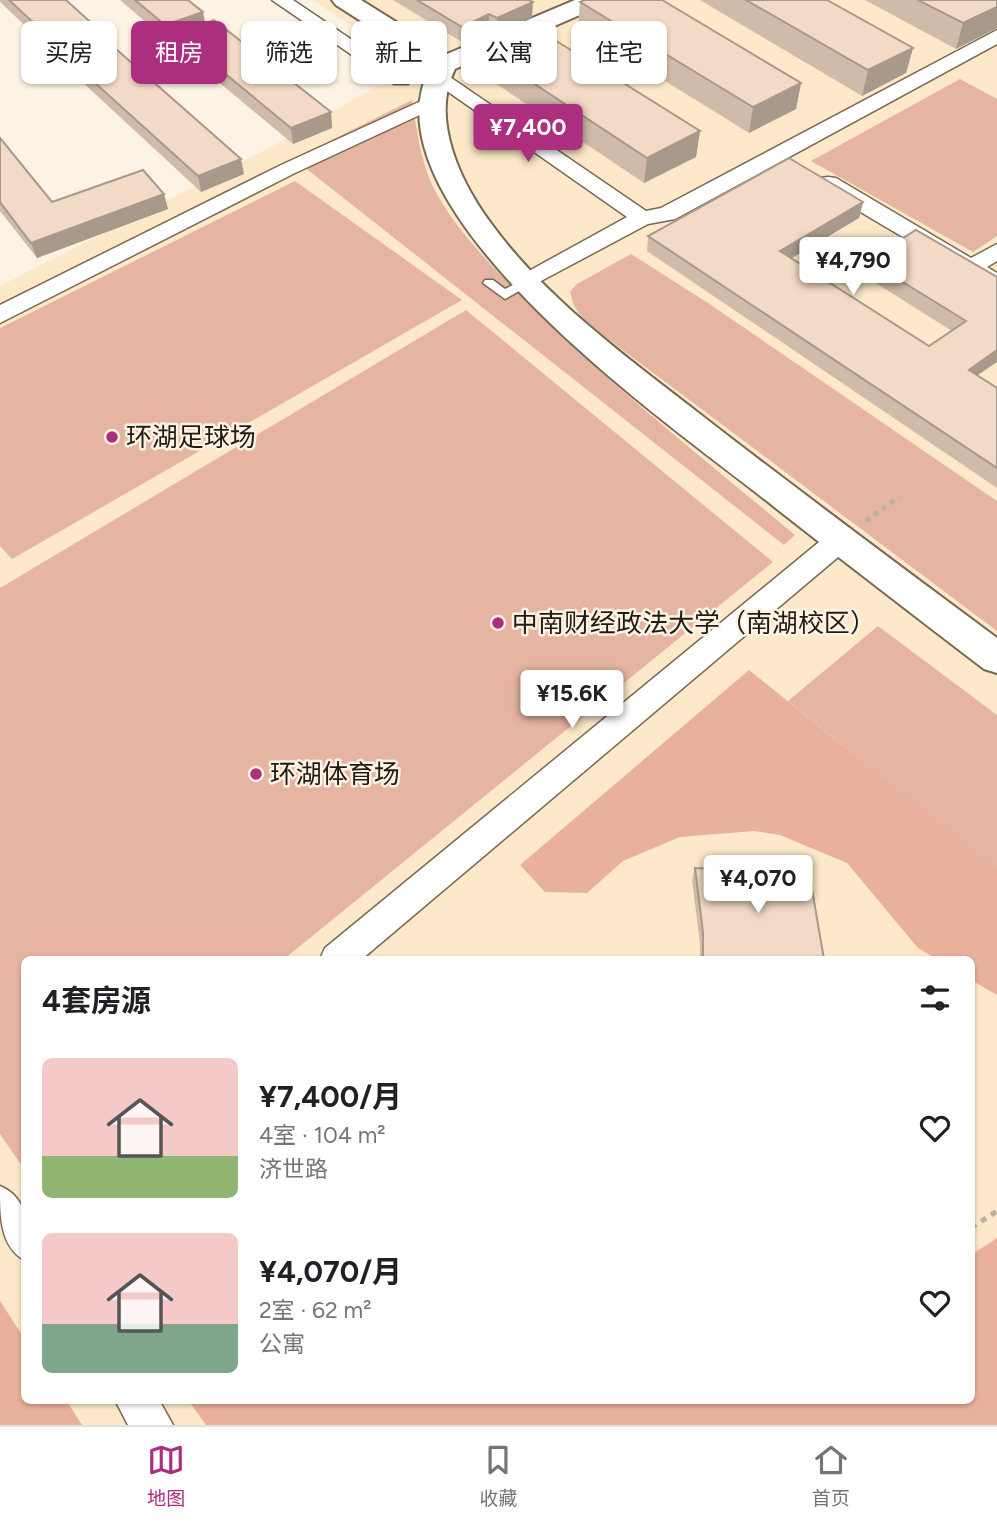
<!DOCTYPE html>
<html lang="zh">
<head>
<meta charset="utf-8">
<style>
  body { margin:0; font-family:Figtree,"Noto Sans SC",sans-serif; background:#f2f2f2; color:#202124; height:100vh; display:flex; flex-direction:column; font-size:26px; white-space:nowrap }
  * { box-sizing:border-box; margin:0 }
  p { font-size:23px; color:#757577 }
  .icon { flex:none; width:38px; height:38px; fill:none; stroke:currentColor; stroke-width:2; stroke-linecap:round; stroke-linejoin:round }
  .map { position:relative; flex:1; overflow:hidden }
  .side { position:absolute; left:21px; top:956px; width:954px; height:448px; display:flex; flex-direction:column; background:#fff; border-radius:10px; box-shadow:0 2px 5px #0004 }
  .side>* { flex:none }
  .hud { position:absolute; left:21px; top:21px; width:956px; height:63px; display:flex; gap:14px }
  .price { position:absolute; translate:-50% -60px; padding:0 16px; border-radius:7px; background:#fff; color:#222; font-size:23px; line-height:46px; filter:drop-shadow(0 2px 4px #0008) }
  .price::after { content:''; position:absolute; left:50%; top:42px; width:21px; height:16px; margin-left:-10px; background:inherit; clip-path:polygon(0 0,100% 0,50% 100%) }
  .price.on { background:#ac2e7f; color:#fff }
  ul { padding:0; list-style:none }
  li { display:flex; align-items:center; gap:21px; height:175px; padding:0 21px }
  li span { display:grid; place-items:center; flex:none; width:196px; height:140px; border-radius:10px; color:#555 }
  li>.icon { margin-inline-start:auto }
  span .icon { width:84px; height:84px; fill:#fffc; stroke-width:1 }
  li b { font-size:30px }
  h2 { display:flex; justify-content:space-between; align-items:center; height:84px; padding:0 21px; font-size:30px }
  .chip { padding:0 24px; border-radius:10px; background:#fff; box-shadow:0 2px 5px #0004; font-size:24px; line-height:63px }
  .chip.on { background:#ac2e7f; color:#fff }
  .tabs { display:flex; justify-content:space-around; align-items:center; height:98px; border-top:2px solid #e0e0e0; background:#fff; font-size:19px; color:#757577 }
  .tabs a { display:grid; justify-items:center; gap:4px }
  .tabs .on { color:#ac2e7f }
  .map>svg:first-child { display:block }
  .built { fill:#fde9c9; fill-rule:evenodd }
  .green { fill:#e6b5a2 }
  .forest { fill:#e9b19c }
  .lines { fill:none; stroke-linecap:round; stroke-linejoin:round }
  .service-casing { stroke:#776952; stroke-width:3 }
  .minor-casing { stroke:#776952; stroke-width:3 }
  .tertiary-casing { stroke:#776952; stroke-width:4 }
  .path-far1 { stroke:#b7afa2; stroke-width:4.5; stroke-dasharray:5 5; stroke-linecap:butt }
  .path { stroke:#b7afa2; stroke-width:5; stroke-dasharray:6 6; stroke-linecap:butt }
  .service { fill:#fff; fill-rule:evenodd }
  .minor { fill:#fff; fill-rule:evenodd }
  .tertiary { fill:#fff; fill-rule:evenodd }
  .wall { fill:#d0bbaa }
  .shaded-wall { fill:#a9998b }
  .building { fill:#f2dac6; stroke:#a9998b; stroke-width:2 }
  .poi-dot { fill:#ac2e7f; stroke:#fdf3e4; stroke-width:2.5 }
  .labels { text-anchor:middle; stroke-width:5; stroke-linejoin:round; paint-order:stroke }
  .poi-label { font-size:26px; fill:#211c13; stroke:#fdf3e4; text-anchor:start }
</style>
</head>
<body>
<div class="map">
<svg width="997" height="1425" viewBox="0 0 997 1425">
  <rect width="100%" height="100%" fill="#fdf3e4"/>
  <path class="built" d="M 312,0 L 997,0 L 997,1425 L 0,1425 L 0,286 L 269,148 L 412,66 ZM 24,959 L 971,959 L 971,1400 L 24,1400 Z"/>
  <g class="green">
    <polygon points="960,79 997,99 997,236 973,252 811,161"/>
    <path d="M 412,100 C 417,130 420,159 433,187 C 455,230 494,268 527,302 C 611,386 704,459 795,535 L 784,545 L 294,159 Z"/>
    <polygon points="295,181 462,300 12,559 0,546 0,328"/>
    <polygon points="631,254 708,303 997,501 997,631 584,321 574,306 570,292 577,284"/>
    <polygon points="466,310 773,562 284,959 24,959 24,1169 0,1134 0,588"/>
    <polygon points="878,626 997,715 997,870 788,701"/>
  </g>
  <g class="forest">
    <polygon points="749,670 997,869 997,995 971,980 971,959 936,959 918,948 847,863 780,835 754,831 680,837 623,861 587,893 545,892 520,865"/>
    <polygon points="997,1238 997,1425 206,1425 188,1400 971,1400 971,1255"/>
    <polygon points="0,1301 24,1338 24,1400 66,1400 82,1425 0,1425"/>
  </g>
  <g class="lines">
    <defs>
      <polygon id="service" points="526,278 530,279 530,285 505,299 483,283 485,280 493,280 505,289"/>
      <g id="minor">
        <polygon points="272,0 293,0 411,80 408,84 394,84"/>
        <polygon points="997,30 997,44 675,219 648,224 526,289 518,287 515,282 518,277 627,217 427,77 437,71 444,73 646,211 661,208"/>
        <polygon points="432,96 439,98 442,102 439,106 295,173 0,323 0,305 281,165"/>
        <polygon points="828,177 836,178 971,258 997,244 997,261 987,267 997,273 997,290 989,288 820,188 817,183 820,178"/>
        <polygon points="840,530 850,533 854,540 850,547 362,959 320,959 325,948 830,533"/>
        <path d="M 0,1186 C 31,1199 27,1231 24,1260 C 0,1246 0,1216 0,1186 Z"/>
        <polygon points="115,1400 159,1400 173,1425 128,1425"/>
      </g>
      <path id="tertiary" d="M 332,0 L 361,0 L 447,54 L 575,0 L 607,0 L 603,5 L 455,69 C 430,118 460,181 490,222 C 544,297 624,355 696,411 C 795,488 896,563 997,638 L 997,673 L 984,669 C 907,610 830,551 754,491 C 663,420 356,203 431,66 L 336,5 Z"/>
    </defs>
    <use href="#service" class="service-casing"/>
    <use href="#minor" class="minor-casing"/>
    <use href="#tertiary" class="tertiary-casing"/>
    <polyline class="path-far1" points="866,521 899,497"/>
    <polyline class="path" points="971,1228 997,1211"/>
    <use href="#service" class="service"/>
    <use href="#minor" class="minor"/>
    <use href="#tertiary" class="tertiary"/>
  </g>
  <g class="wall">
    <polygon points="0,0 66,0 110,51 244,174 201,192 79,79 75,65 69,67 0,2"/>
    <polygon points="120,0 188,0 205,23 331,112 332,128 293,144 179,49 177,37 168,41"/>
    <polygon points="393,0 529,0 533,2 532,17 497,34 489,29 462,42"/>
    <polygon points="700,0 827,0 913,48 906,73 862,96"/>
    <polygon points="865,0 997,0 956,49"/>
    <polygon points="580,2 801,83 796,109 749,133 578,27"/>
    <polygon points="480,48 700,131 696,157 644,183 480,73"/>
    <polygon points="0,138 52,202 164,194 168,209 37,258 0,211"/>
    <polygon points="863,202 859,218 791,258 929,346 952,331 863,275 867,260 997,277 997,362 977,375 997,388 997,488 647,251 648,236"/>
    <polygon points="695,868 824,959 700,959 700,944 692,880"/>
  </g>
  <g class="shaded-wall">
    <polygon points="533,2 532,17 497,34 497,18"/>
    <polygon points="997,7 997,28 956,49 963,23"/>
    <polygon points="203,12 206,27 176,33 177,37 168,41 165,25"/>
    <polygon points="489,14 489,29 462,42 462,27"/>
    <polygon points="107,37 110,52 69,67 65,52"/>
    <polygon points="913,48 906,73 862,96 868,70"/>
    <polygon points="801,83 796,109 749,133 753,107"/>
    <polygon points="331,112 332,128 293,144 291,128"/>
    <polygon points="700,131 696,157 644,183 647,158"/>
    <polygon points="241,159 244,174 201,192 198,176"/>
    <polygon points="164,194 168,209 37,258 31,243"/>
    <polygon points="863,202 859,218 777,267 780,251"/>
    <polygon points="997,350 997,362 963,385 969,370"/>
  </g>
  <g class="building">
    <polygon points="9,0 66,0 107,37 65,52"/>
    <polygon points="135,0 188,0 203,12 165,25"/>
    <polygon points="417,0 529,0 533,2 497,18 489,14 462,27"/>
    <polygon points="585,0 662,0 801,83 753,107 580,2"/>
    <polygon points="746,0 827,0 913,48 868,70"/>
    <polygon points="918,0 997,0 997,7 963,23"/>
    <polygon points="214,20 331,112 291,128 176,33"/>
    <polygon points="531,25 700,131 647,158 480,48"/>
    <polygon points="116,49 241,159 198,176 74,64"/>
    <polygon points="0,138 52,202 143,170 164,194 31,243 0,202"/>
    <polygon points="789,158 863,202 780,251 929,346 966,321 867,260 916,230 997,277 997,350 969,370 997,388 997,468 648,236"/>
    <polygon points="695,868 809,872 824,959 703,959 703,932"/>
  </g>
  <g class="poi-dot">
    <circle cx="112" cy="437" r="7"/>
    <circle cx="498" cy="623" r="7"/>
    <circle cx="256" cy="774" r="7"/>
  </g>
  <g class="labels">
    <g class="poi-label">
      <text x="126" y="446">环湖足球场</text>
      <text x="512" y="632">中南财经政法大学（南湖校区）</text>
      <text x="270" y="783">环湖体育场</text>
    </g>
  </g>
</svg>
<b class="price on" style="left:528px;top:164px">¥7,400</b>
<b class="price" style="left:853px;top:297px">¥4,790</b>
<b class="price" style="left:572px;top:730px">¥15.6K</b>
<b class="price" style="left:758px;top:915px">¥4,070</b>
<div class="hud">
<a class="chip">买房</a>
<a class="chip on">租房</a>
<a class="chip">筛选</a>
<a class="chip">新上</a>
<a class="chip">公寓</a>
<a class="chip">住宅</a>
</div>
<section class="side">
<h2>4套房源<svg class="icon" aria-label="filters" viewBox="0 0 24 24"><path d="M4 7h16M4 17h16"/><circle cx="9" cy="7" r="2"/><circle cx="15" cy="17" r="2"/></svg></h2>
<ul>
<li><span style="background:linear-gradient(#f6c9c9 70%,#8fb573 0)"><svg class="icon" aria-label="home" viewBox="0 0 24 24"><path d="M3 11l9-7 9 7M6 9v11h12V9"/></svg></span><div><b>¥7,400/月</b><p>4室 · 104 m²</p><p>济世路</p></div><svg class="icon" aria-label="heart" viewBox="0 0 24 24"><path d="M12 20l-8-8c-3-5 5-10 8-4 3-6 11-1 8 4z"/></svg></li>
<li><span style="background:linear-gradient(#f6c9c9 65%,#7fa58c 0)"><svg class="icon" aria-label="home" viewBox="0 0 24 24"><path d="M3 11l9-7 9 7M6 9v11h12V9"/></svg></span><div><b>¥4,070/月</b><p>2室 · 62 m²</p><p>公寓</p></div><svg class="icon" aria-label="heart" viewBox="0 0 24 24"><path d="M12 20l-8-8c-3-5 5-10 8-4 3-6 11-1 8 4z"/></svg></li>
</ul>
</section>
</div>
<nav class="tabs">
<a class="on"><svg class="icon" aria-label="map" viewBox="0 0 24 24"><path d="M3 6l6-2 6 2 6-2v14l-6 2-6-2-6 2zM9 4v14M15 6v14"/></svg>地图</a>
<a><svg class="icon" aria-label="saved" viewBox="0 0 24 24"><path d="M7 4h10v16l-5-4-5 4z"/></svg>收藏</a>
<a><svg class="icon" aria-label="home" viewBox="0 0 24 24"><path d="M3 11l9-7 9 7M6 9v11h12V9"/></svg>首页</a>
</nav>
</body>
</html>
